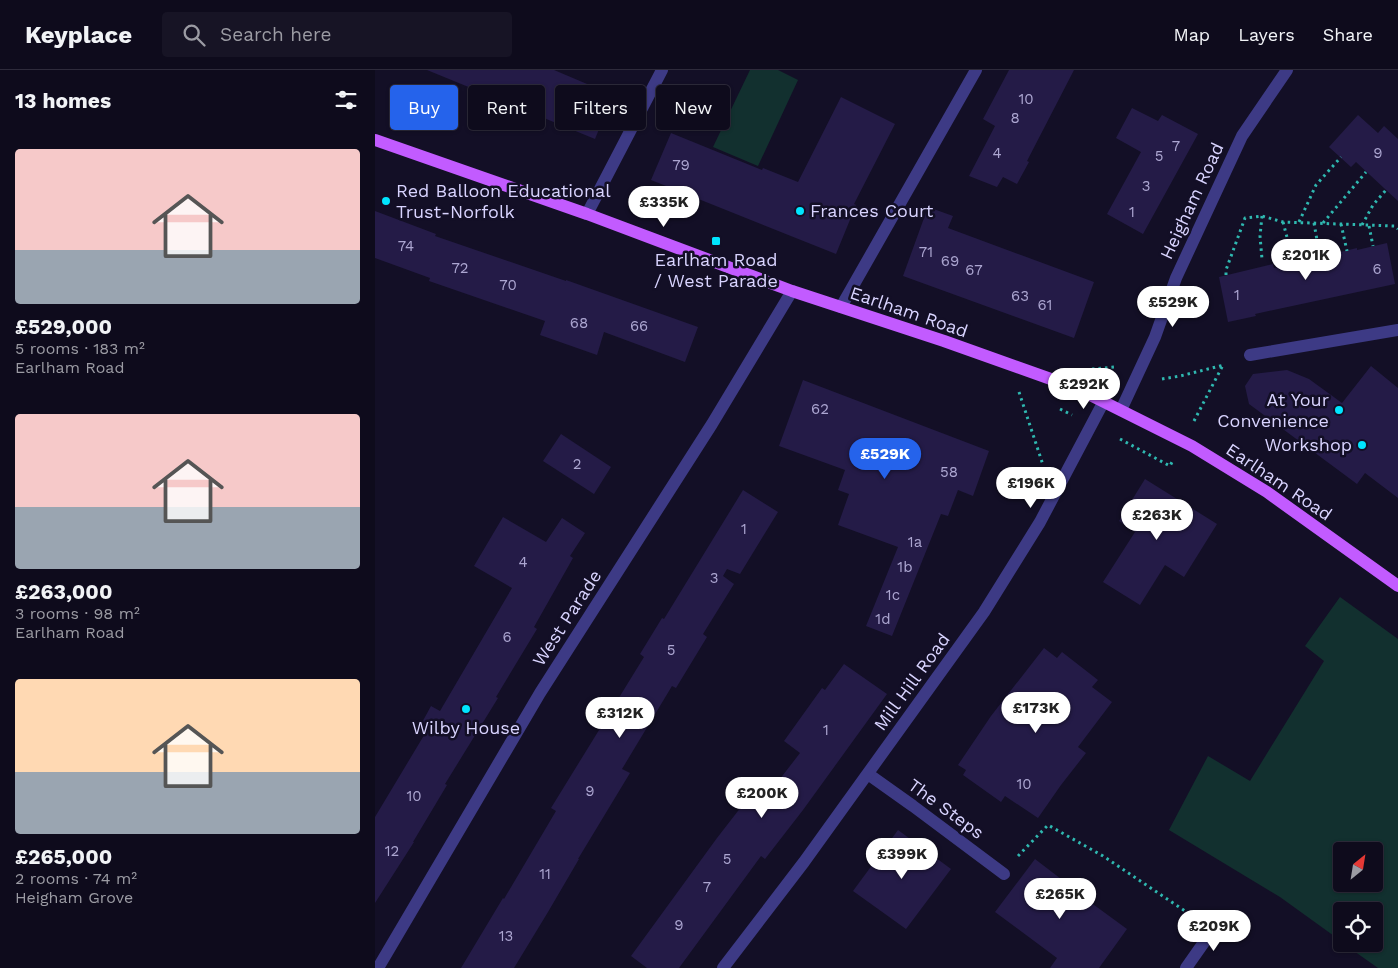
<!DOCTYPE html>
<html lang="en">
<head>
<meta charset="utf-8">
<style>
  body { margin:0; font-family:"Work Sans",sans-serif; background:#171425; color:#f1f3f6; height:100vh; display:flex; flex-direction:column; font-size:19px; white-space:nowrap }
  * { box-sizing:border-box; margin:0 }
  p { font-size:16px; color:#9b9ba3 }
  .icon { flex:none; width:28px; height:28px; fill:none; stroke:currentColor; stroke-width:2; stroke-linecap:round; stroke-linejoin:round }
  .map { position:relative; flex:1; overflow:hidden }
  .panel { display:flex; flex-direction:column; background:#0e0b1c; width:375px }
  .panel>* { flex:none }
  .banner { position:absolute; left:15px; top:15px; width:475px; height:45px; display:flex; gap:10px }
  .needle { width:32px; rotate:30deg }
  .tools { position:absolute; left:958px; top:772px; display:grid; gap:10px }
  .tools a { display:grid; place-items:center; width:50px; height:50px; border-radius:5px; background:#0e0b1c; box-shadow:0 1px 4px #0004,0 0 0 1px #2e2b3b; font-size:25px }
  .price { position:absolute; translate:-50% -42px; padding:0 11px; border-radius:18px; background:#fff; color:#222; font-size:16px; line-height:32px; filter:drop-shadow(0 1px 2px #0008) }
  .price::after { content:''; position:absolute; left:50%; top:30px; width:15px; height:11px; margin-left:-8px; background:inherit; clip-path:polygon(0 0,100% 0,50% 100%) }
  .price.selected { background:#2563eb; color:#fff }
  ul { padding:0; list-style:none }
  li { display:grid; align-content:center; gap:10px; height:265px; padding:0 15px }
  li span { display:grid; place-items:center; height:155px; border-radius:5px; color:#555 }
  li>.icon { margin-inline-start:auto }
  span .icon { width:90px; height:90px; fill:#fffc; stroke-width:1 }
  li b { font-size:21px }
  h2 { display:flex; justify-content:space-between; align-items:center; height:60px; padding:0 15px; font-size:21px }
  .chip { padding:0 18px; border-radius:5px; background:#0e0b1c; box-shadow:0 1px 4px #0004,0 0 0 1px #2e2b3b; font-size:18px; line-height:45px }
  .chip.selected { background:#2563eb; color:#fff }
  header { display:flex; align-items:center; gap:30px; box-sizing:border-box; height:70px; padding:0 25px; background:#0e0b1c; border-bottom:1px solid #2e2b3b }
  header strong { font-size:24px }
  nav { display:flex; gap:28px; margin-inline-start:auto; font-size:18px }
  .search { width:350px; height:45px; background:#171425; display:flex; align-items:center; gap:12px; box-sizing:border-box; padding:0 18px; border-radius:5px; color:#9b9ba3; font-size:19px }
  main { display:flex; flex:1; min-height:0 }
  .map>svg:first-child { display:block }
  .green { fill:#12302f; fill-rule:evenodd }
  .building { fill:#241b47 }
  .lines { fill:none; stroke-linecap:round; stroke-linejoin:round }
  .path { stroke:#2fb8b0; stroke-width:3; stroke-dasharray:2.5 4; stroke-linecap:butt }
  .minor { stroke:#3d3a85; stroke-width:12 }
  .major { stroke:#c25bff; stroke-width:12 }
  .poi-dot { fill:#00e5ff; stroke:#130f26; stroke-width:2 }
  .labels { text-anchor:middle; stroke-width:5; stroke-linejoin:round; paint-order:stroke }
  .number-label { font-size:15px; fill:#aca6d1 }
  .poi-label { font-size:18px; fill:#d9d4ff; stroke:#130f26; text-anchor:start }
  .street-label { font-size:18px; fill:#d9d4ff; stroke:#130f26 }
</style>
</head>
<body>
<header>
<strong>Keyplace</strong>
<div class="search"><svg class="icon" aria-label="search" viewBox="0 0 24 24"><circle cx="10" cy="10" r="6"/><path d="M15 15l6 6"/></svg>Search here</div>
<nav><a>Map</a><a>Layers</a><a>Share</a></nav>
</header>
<main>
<section class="panel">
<h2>13 homes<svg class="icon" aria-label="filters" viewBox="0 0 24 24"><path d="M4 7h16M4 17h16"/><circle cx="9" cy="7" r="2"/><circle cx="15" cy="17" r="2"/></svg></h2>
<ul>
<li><span style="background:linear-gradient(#f6c9c9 65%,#9aa5b1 0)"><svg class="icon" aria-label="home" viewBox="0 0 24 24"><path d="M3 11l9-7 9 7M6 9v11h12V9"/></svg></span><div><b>£529,000</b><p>5 rooms · 183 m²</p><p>Earlham Road</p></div></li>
<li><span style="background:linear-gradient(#f6c9c9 60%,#9aa5b1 0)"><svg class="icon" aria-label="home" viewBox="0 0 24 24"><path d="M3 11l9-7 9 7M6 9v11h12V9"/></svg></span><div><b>£263,000</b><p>3 rooms · 98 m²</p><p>Earlham Road</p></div></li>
<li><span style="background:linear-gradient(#ffd9b3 60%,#9aa5b1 0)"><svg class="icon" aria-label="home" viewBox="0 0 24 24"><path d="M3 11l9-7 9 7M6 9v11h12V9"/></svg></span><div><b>£265,000</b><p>2 rooms · 74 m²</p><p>Heigham Grove</p></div></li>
</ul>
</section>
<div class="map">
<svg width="1023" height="898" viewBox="0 0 1023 898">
  <rect width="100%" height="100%" fill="#130f26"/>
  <g class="green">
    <polygon points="375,0 403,0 423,10 383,96 338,77"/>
    <path d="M 965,527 L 1023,569 L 1023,898 L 1003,898 L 969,874 L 999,874 L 999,841 L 966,841 L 966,871 L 905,827 L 794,760 L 833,686 L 875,711 L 949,591 L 930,576 ZM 966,781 L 999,781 L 999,814 L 966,814 Z"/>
  </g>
  <g class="building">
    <polygon points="52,0 179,0 238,25 220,69"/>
    <polygon points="634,0 699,0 652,91 654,92 642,114 628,107 622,117 594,106 620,56 608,49"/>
    <polygon points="466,27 520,54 479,134 481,135 461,184 276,110 296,63 387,100 388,98 423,112"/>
    <polygon points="757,38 783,51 787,45 823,64 768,164 732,144 766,82 741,68"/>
    <polygon points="983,45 1003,63 1009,56 1023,69 1023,131 981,92 976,97 954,77"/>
    <polygon points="553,137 578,146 573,158 719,212 699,268 528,206"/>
    <polygon points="0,141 61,164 60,166 191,211 191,210 323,257 310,292 229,262 222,285 165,265 170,251 54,211 55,208 0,188"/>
    <polygon points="1012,173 1020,214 880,244 881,246 853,252 844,207 898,194 899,198 982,178 982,180"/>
    <polygon points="996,296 1023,318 1023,428 990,403 982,414 874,334 870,316 878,304 912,300 934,309 967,333"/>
    <polygon points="428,310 614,381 598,426 583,420 573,446 566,444 517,566 491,556 523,477 463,455 474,424 463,420 470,400 404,376"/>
    <polygon points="186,364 236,397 219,424 168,391"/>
    <polygon points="770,409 842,454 809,507 790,495 765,535 728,512 760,462 744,451"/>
    <polygon points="368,420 403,442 365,504 352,499 348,506 359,514 328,564 332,567 301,618 297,616 247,699 255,703 203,789 204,789 173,842 139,898 86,898 128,828 129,829 181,741 176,738 269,587 265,584 287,548 289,549"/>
    <polygon points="128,447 171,472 187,448 210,463 195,486 198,488 159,557 162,559 121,627 123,628 70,714 72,715 38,772 39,772 0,833 0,747 51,662 44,658 56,636 65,641 137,518 99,496"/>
    <polygon points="669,578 682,588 687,582 723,610 717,617 737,632 703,677 711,683 686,715 663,748 630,726 626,732 588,705 591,700 583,695 616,646"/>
    <polygon points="469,594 512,624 428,740 390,789 386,786 304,898 272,898 256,886 342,768 380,719 391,727 425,683 409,671 447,618 450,620"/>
    <polygon points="523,760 576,799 531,859 478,821"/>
    <polygon points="660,789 690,812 689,813 752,859 724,898 675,898 682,888 620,842"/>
  </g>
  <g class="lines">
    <g class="path">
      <polyline points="887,146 885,166 887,189"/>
      <polyline points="908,152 919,194"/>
      <polyline points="924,152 941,115 966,87"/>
      <polyline points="939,153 945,187"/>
      <polyline points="948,153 991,102"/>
      <polyline points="966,154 972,181"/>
      <polyline points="987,155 998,135 1011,120"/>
      <polyline points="994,156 998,176"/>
      <polyline points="851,205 851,200 870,148 887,146 908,152 1020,156 1023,159"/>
      <polyline points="717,299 740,297"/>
      <polyline points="787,309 805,306 849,295"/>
      <polyline points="644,322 668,395"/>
      <polyline points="685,339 697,345"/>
      <polyline points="819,351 848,295"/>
      <polyline points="745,369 795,396 797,392"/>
      <polyline points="643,786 673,755 728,786 819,847"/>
    </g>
    <g class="minor">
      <polyline points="212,144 287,0"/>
      <polyline points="466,237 601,0"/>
      <polyline points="875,285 1023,260"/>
      <polyline points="746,340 780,267 801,208 867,66 912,0"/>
      <polyline points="493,704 538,736 629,804"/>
      <polyline points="3,898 165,623 337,354 417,221"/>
      <polyline points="348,898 429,792 609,542 665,452 729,331"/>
      <polyline points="811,898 844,851"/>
    </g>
    <polyline class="major" points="0,70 212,144 417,221 569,271 701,318 817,376 892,422 1023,516"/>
  </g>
  <g class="poi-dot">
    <circle cx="11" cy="131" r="5"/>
    <circle cx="425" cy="141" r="5"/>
    <rect x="336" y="166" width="10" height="10" rx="2.5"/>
    <circle cx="964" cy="340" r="5"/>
    <circle cx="987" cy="375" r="5"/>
    <circle cx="91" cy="639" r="5"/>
  </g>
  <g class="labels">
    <g class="number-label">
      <text x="651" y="34">10</text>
      <text x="640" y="53">8</text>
      <text x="801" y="81">7</text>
      <text x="622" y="88">4</text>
      <text x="1003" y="88">9</text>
      <text x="784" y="91">5</text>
      <text x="306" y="100">79</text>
      <text x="771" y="121">3</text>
      <text x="757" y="147">1</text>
      <text x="31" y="181">74</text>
      <text x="551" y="187">71</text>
      <text x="575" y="196">69</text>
      <text x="85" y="203">72</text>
      <text x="1002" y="204">6</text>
      <text x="599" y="205">67</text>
      <text x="133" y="220">70</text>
      <text x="862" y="230">1</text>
      <text x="645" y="231">63</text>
      <text x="670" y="240">61</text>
      <text x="204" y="258">68</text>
      <text x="264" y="261">66</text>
      <text x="445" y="344">62</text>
      <text x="202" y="399">2</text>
      <text x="574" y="407">58</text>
      <text x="369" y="464">1</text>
      <text x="540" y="477">1a</text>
      <text x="148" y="497">4</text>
      <text x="530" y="502">1b</text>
      <text x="339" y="513">3</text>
      <text x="518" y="530">1c</text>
      <text x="508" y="554">1d</text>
      <text x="132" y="572">6</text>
      <text x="296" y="585">5</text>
      <text x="451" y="665">1</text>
      <text x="649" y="719">10</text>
      <text x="215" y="726">9</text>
      <text x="39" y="731">10</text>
      <text x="17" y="786">12</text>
      <text x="352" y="794">5</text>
      <text x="170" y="809">11</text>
      <text x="332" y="822">7</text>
      <text x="304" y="860">9</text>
      <text x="131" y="871">13</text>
    </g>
    <g class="poi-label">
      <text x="21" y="127">Red Balloon Educational<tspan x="21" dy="21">Trust-Norfolk</tspan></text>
      <text x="435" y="147">Frances Court</text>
      <text x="341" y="196" text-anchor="middle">Earlham Road<tspan x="341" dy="21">/ West Parade</tspan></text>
      <text x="954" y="336" text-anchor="end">At Your<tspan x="954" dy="21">Convenience</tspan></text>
      <text x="977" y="381" text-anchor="end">Workshop</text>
      <text x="91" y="664" text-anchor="middle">Wilby House</text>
    </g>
    <g class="street-label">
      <text transform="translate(817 131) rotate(-65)" y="6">Heigham Road</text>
      <text transform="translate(534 242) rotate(19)" y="6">Earlham Road</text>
      <text transform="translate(904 412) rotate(34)" y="6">Earlham Road</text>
      <text transform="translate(192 548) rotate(-57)" y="6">West Parade</text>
      <text transform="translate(537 612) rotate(-54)" y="6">Mill Hill Road</text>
      <text transform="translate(571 739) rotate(36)" y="6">The Steps</text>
    </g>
  </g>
</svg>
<div class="tools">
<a><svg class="needle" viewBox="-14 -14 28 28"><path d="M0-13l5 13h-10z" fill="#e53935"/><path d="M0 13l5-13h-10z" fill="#9b9ba3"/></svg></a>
<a><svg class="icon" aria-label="locate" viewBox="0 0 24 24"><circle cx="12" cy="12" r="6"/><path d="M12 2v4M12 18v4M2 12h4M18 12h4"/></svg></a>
</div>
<b class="price" style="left:289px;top:158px">£335K</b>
<b class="price" style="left:931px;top:211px">£201K</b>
<b class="price" style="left:798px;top:258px">£529K</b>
<b class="price" style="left:709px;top:340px">£292K</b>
<b class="price selected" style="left:510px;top:410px">£529K</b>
<b class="price" style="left:656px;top:439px">£196K</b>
<b class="price" style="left:782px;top:471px">£263K</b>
<b class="price" style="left:661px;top:664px">£173K</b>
<b class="price" style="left:245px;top:669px">£312K</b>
<b class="price" style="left:387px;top:749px">£200K</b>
<b class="price" style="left:527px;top:810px">£399K</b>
<b class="price" style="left:685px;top:850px">£265K</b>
<b class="price" style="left:839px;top:882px">£209K</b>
<div class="banner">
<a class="chip selected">Buy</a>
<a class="chip">Rent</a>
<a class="chip">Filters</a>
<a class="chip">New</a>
</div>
</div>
</main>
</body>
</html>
